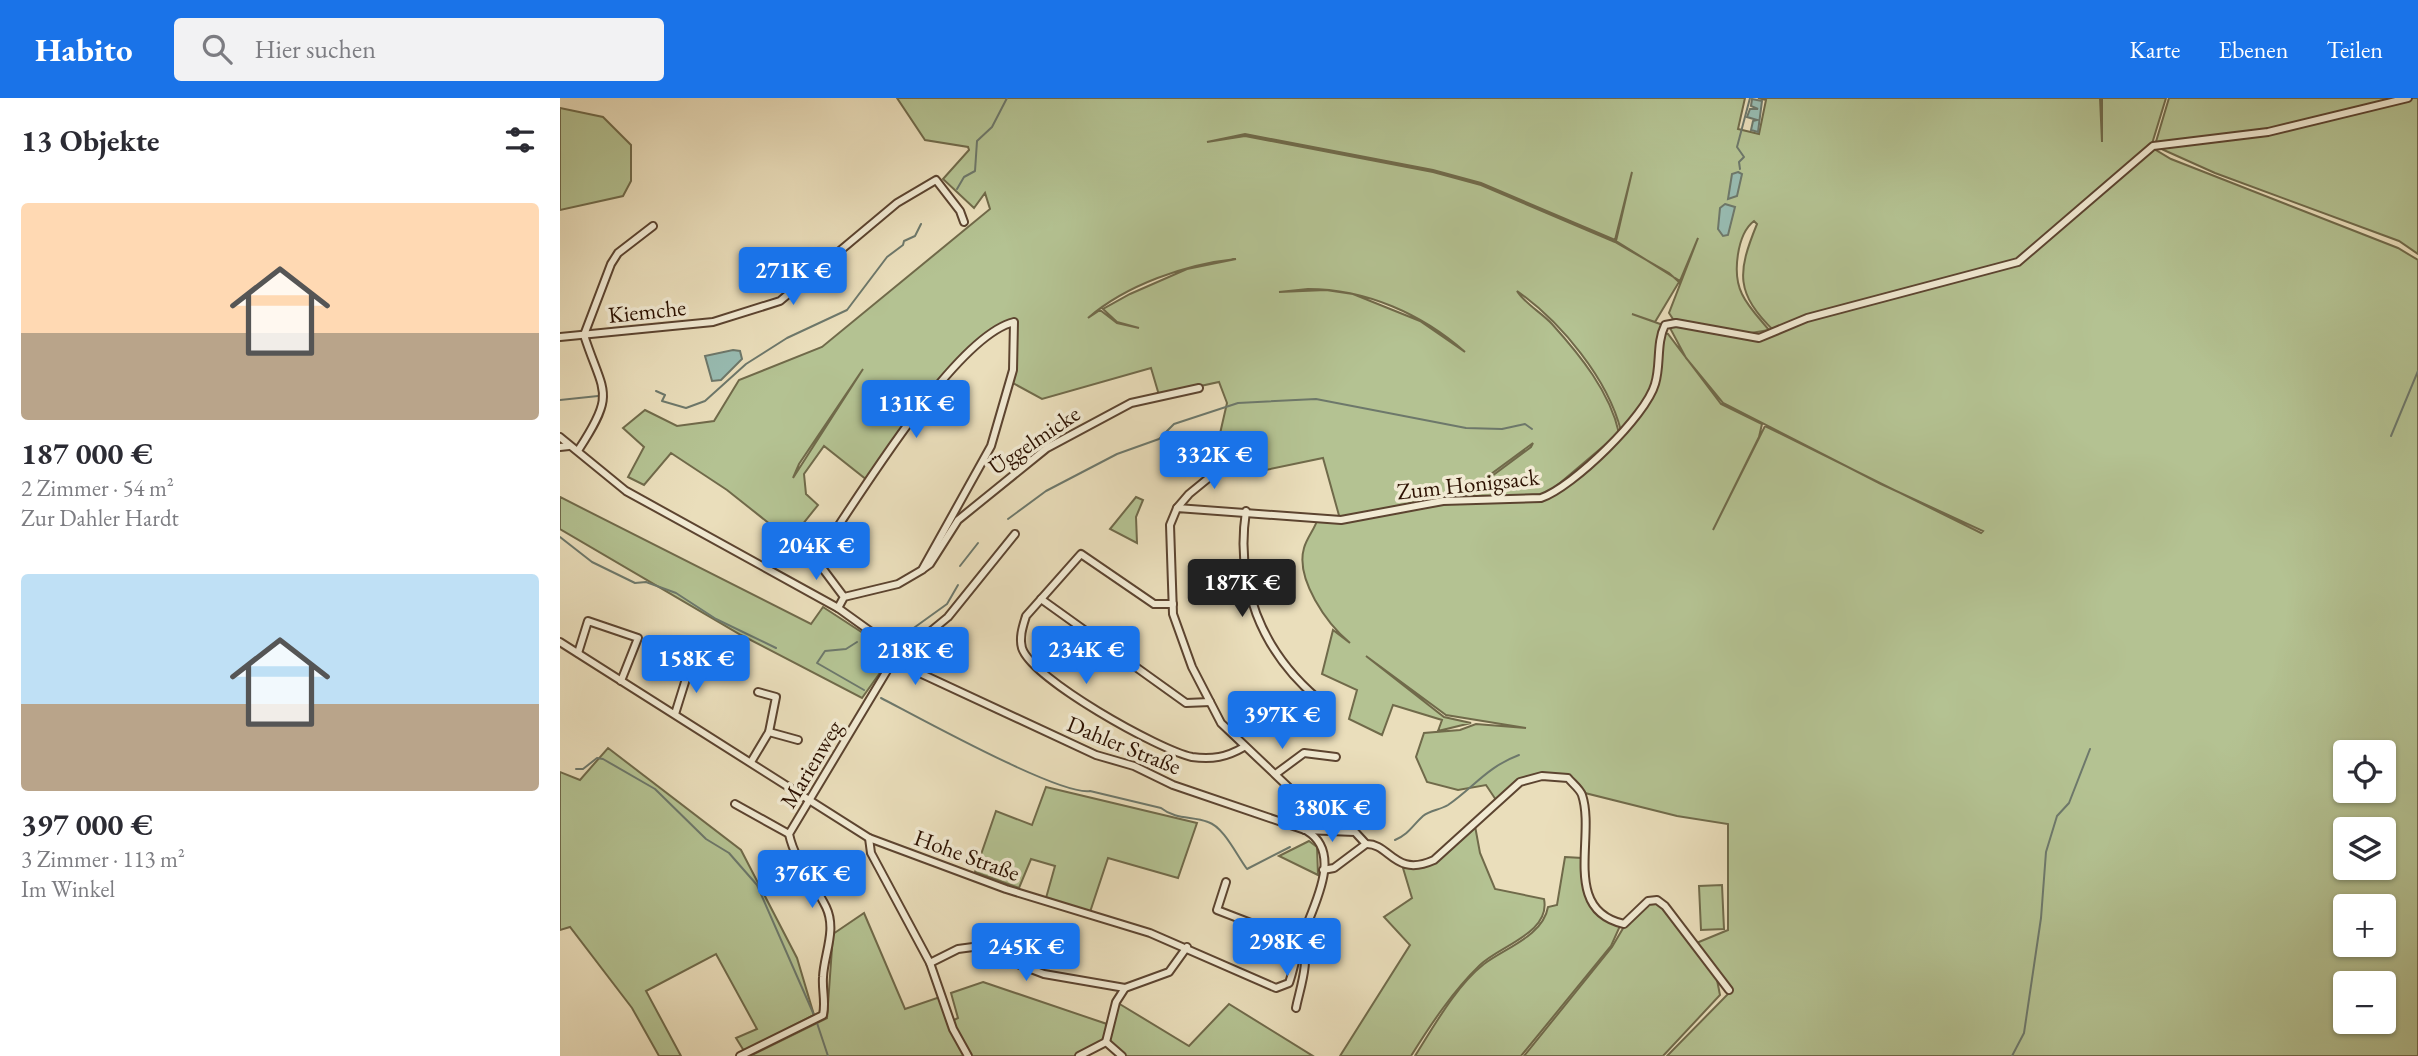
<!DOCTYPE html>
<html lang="de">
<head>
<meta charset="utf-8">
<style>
  body { margin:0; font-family:"EB Garamond",serif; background:#f2f2f3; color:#2b2b33; height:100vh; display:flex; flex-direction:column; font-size:26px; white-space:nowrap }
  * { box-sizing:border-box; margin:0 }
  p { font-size:23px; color:#7c7c81 }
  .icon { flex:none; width:38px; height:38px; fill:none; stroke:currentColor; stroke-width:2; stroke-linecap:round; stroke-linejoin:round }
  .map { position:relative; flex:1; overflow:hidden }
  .drawer { display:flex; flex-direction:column; background:#fff; width:560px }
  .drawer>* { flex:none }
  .buttons { position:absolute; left:1773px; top:642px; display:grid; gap:14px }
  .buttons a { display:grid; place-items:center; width:63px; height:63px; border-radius:7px; background:#fff; box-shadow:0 2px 5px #0004; font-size:35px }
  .price { position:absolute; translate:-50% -60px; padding:0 16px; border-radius:7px; background:#1a73e8; color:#fff; font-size:23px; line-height:46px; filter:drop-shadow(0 2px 4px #0008) }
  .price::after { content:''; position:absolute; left:50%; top:42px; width:21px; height:16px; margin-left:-10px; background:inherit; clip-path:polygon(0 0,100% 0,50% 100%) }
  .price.on { background:#222; color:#fff }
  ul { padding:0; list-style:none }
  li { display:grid; align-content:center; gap:14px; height:371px; padding:0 21px }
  li span { display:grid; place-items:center; height:217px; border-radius:7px; color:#555 }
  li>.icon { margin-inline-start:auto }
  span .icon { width:126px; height:126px; fill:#fffc; stroke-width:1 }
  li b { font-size:30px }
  h2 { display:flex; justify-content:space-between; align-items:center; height:84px; padding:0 21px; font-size:30px }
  header { display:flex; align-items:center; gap:42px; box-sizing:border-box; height:98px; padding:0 35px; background:#1a73e8; color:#fff }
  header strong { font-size:33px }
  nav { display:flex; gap:38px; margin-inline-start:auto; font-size:24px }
  .search { width:490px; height:63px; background:#f2f2f3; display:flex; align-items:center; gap:18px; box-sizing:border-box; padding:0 24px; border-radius:7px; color:#7c7c81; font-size:26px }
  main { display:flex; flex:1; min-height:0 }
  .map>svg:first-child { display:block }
  .green { fill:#b4c292; stroke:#706a4a; stroke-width:2; fill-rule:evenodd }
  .water { fill:#98bcb2; stroke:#6d786b; stroke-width:2 }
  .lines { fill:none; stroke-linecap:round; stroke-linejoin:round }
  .stream { stroke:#6d786b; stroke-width:2 }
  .minor-casing { stroke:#5c4430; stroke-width:10 }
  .minor { stroke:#f1ead3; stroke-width:6 }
  .labels { text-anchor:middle; stroke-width:7; stroke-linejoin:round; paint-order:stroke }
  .street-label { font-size:23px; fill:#2c1101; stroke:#f1ead3 }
</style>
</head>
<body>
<header>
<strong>Habito</strong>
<div class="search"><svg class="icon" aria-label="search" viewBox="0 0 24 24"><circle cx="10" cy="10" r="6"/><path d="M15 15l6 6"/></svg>Hier suchen</div>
<nav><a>Karte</a><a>Ebenen</a><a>Teilen</a></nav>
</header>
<main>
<section class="drawer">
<h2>13 Objekte<svg class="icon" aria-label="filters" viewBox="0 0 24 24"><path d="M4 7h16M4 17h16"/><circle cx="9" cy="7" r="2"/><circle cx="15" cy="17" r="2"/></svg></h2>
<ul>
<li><span style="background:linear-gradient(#ffd9b3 60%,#b9a48a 0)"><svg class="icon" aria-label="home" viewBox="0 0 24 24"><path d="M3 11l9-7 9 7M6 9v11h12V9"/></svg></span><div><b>187 000 €</b><p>2 Zimmer · 54 m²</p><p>Zur Dahler Hardt</p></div></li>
<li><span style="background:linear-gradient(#bfe0f5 60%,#b9a48a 0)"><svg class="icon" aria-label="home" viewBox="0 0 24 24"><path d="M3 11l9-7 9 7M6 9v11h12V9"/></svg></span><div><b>397 000 €</b><p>3 Zimmer · 113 m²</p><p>Im Winkel</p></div></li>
</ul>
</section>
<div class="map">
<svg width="1858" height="958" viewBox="0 0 1858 958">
  <rect width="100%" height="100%" fill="#eadebb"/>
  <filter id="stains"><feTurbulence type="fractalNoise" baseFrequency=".00286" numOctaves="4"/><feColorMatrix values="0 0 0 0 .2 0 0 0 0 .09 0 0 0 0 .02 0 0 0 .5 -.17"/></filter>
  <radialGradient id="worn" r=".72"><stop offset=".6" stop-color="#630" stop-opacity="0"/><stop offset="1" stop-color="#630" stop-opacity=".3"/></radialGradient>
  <g class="green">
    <path d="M 337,0 L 1185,0 L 1178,31 L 1199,36 L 1206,2 L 1198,0 L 1540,0 L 1542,44 L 1542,0 L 1606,0 L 1591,49 L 1611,61 L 1838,150 L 1858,162 L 1858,958 L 1107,958 L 1171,893 L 1134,846 L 1168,832 L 1168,726 L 1117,718 L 1025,695 L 1009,678 C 977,676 958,678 936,702 L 926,687 L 898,692 L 867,684 L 856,659 L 864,635 L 900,632 L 916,626 L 966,630 L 886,617 L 806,558 L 884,619 L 911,625 L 878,633 L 882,622 L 833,607 L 822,637 L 789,621 L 797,592 L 762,576 L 773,532 L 790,545 C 767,526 735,481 744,450 C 747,439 755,431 758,420 L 782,423 L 853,407 L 989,398 L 1054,346 L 1093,296 L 1104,235 L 1108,236 L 1161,306 L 1202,326 L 1199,339 L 1153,432 L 1205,328 L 1421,435 L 1423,433 L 1321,386 L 1163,305 L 1126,260 L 1110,230 L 1116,227 C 1148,233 1184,247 1215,234 C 1175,195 1177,175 1197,126 L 1194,123 C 1177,136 1172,176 1182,196 C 1188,209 1200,221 1209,232 L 1185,236 L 1113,221 L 1109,215 L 1138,140 L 1120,183 L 1056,143 L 1072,74 L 1055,142 L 921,85 L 873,72 L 685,36 L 647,44 L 685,38 L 873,74 L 921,87 L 1055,144 L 1109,175 L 1119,184 L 1095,224 L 1072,216 L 1103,227 L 1095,283 L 1090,295 L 1061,333 C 1048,281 1001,224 957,193 C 964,205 982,215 992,226 C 1020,257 1050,294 1059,335 L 987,396 L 901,401 L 971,349 L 973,345 L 897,401 L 852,406 L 780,421 L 763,360 L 696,374 L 659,340 L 667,305 L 659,284 L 599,297 L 591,270 L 482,301 L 451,284 L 454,223 C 401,235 339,339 307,382 L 264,348 L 244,376 L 246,396 L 258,407 L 230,442 L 167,392 L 111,355 L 84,387 L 68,379 L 84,349 L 63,330 L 85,312 L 117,328 L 154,323 L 179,282 L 262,249 L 430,111 L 425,95 L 414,110 L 383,81 L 409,52 L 408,49 L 365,42 ZM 676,161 L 627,171 L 570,196 L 543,211 L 557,224 L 579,230 L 557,225 L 540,212 L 528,220 C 566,187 626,166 676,161 ZM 748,191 C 806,191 862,216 905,254 L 860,223 L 793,196 L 766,192 L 719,194 ZM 303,271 L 233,380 L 239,366 ZM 1785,654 L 1824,654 L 1824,693 L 1785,693 ZM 1785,732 L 1824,732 L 1824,770 L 1785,770 ZM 1785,808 L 1824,808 L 1824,847 L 1785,847 ZM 1785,886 L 1824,886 L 1824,924 L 1785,924 Z"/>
    <polygon points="1609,0 1841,0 1708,33 1595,47"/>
    <polygon points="1850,0 1858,0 1858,156 1839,143 1655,75 1597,49 1709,35"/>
    <polygon points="0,10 43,19 71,47 71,83 63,98 0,112"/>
    <polygon points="0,399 251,526 263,509 309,539 327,565 302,600 181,537 0,431"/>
    <polygon points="576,399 583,402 576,419 577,445 550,431"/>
    <polygon points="48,650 181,752 237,860 254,917 184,953 176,940 197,931 156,856 86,893 121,958 99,958 72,910 10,829 0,832 0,674 20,682"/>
    <polygon points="486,689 637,725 618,780 548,760 530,814 486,800 495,768 471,761 459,790 415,774 436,713 472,727"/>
    <path d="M 915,728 L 920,755 L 935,791 L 984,801 C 991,835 939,848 920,867 C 893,893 871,926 851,958 L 780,958 L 850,847 L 824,819 L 852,800 L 843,770 C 874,770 895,749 915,728 Z"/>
    <polygon points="749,743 757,749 758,777 719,758"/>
    <path d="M 1005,759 L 1022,760 C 1022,796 1030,811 1060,828 L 1051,848 L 961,958 L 855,958 C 874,928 896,888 924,866 C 945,850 983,838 988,809 L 997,807 Z"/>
    <polygon points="1162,787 1164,831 1141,832 1139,788"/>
    <polygon points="1097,803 1104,808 1157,882 1160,897 1103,958 964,958 1052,849 1065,827 1089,804"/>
    <polygon points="304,815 345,911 380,899 407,958 190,958 267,920 273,836"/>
    <polygon points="423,884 547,926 543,944 516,958 409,958 392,923 398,920 391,895"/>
    <polygon points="558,905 629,948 669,906 753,958 565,958 548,943"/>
  </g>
  <g class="water">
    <polygon points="1192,1 1202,3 1198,34 1191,32 1193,23 1197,22 1187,19 1190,11 1198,11 1191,8"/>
    <polygon points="1178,74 1182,76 1177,98 1168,101 1172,76"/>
    <polygon points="1165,106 1175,109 1168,137 1163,138 1158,131 1160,110"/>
    <polygon points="173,252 180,253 182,261 161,282 152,283 145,258"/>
  </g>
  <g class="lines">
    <g class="stream">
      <polyline points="1180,71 1179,64 1184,59 1177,49 1190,0"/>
      <polyline points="397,91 404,79 415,73 417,43 432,29 447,0"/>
      <polyline points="96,293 105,297 102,303 126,310 145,303 186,266 227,240 287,212 327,159 343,147 344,143 355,138 361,126"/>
      <polyline points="0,302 38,298"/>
      <polyline points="1831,338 1858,273"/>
      <polyline points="448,421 486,393 557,356 599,341 614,326 678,305 756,301 906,330 942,331 965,326 972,331"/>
      <polyline points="0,439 32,464 75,485 86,484 116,495 156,521 216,550"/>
      <polyline points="400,468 418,445"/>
      <polyline points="337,542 387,506 398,487"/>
      <polyline points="297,544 286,551 265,553 257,565 304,592"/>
      <path d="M 321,600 C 356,618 500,698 530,693 L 601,710 C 616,722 632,718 648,724 C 664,729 677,758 687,771 L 730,749"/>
      <polyline points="16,671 23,671 37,660 43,661 95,691 146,741 169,755 197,787 254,917"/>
      <path d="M 835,742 C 849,736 852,728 863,718 C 870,712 880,712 888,707 C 914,689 927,669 959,657"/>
      <polyline points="257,925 268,958"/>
      <polyline points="1452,958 1464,935 1481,820 1486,754 1497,718 1509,705 1530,651"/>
    </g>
    <defs>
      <g id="minor">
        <polyline points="24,237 51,166 58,155 93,128"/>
        <polyline points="0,239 153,224 220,203 337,105 376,82 400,113 404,124"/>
        <path d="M 0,339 L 66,393 L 278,510 L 310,533 L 329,555 L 351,571 L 536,657 L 574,668 L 613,687 L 745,732 L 795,734 L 806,746 C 830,745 834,780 874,762 L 960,684 L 982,678 L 1008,680 C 1012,685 1020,691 1022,697 C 1036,739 1001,812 1064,826 L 1088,803 L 1097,802 L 1105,808 L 1169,892"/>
        <polyline points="0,349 9,348"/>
        <path d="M 19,351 C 57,293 43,296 24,237"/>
        <polyline points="617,410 629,396 673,360"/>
        <path d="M 686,413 C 675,486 701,552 757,600"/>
        <polyline points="363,471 370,466 398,422 487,350 571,305 639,290"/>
        <polyline points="481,501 626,605 650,604"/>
        <path d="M 613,506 L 594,506 L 521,456 L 466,518 C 463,528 459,539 462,550 C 472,581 599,652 632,659 C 652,662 667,659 684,649"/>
        <path d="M 278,510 L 284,499 L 263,471 L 261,454 C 297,402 395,238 454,224 L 453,272 L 431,348 L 362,472 L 338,486 L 284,499"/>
        <path d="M 0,544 L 309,740 L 446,791 L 590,835 L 716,890 L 729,885 C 734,871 736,856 741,842 C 751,812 785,756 747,733"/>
        <polyline points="18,555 28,523 78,540 61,583"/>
        <polyline points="115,616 130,568"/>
        <polyline points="209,634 238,642"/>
        <polyline points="191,664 209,634 216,599 198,594"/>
        <polyline points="717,675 744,655 776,659"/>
        <polyline points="175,706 229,736"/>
        <path d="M 745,732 L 747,713 L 741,701 L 661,625 L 632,569 L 613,516 L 610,427 L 617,410 L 781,422 L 883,403 L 981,400 C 1013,389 1086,318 1095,286 C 1101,267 1096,245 1105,227 L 1116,225 L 1199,240 L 1247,220 L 1458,164 L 1593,48 L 1708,34 L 1848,0"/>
        <polyline points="309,740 311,755 370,865 393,931 408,958"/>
        <polyline points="763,772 774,770 806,746"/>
        <path d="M 666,784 L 657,812 L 740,844 C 752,859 739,893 736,910"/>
        <polyline points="370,865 398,851 413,849 484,876 565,890"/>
        <polyline points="546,944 556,904 565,890 609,874 627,849"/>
        <polyline points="546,944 562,958"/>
        <path d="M 180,958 L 263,917 C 266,904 262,893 263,879 C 264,856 277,832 266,809 C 254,784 235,764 229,736 L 331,566 L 388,519 L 455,436"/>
        <polyline points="519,958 546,944"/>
      </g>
    </defs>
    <use href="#minor" class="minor-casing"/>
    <use href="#minor" class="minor"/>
  </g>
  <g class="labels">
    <g class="street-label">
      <text transform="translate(87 213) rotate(-6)" y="8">Kiemche</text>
      <text transform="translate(474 342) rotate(-34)" y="8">Üggelmicke</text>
      <text transform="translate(908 386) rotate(-6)" y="8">Zum Honigsack</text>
      <text transform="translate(564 647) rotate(22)" y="8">Dahler Straße</text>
      <text transform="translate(251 666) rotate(-59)" y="8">Marienweg</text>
      <text transform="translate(407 757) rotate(20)" y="8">Hohe Straße</text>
    </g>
  </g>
  <rect width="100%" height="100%" filter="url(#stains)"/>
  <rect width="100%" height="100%" fill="url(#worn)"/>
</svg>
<div class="buttons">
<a><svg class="icon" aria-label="locate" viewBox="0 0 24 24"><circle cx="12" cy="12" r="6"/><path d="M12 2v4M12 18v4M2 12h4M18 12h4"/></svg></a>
<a><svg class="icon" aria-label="layers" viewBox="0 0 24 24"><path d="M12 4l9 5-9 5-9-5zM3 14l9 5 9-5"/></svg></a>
<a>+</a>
<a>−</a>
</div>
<b class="price" style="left:233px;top:209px">271K €</b>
<b class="price" style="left:356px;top:342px">131K €</b>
<b class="price" style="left:654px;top:393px">332K €</b>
<b class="price" style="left:256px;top:484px">204K €</b>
<b class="price on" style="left:682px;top:521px">187K €</b>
<b class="price" style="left:526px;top:588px">234K €</b>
<b class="price" style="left:355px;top:589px">218K €</b>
<b class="price" style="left:136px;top:597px">158K €</b>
<b class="price" style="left:722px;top:653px">397K €</b>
<b class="price" style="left:772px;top:746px">380K €</b>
<b class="price" style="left:252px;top:812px">376K €</b>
<b class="price" style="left:727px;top:880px">298K €</b>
<b class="price" style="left:466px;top:885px">245K €</b>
</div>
</main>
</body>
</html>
